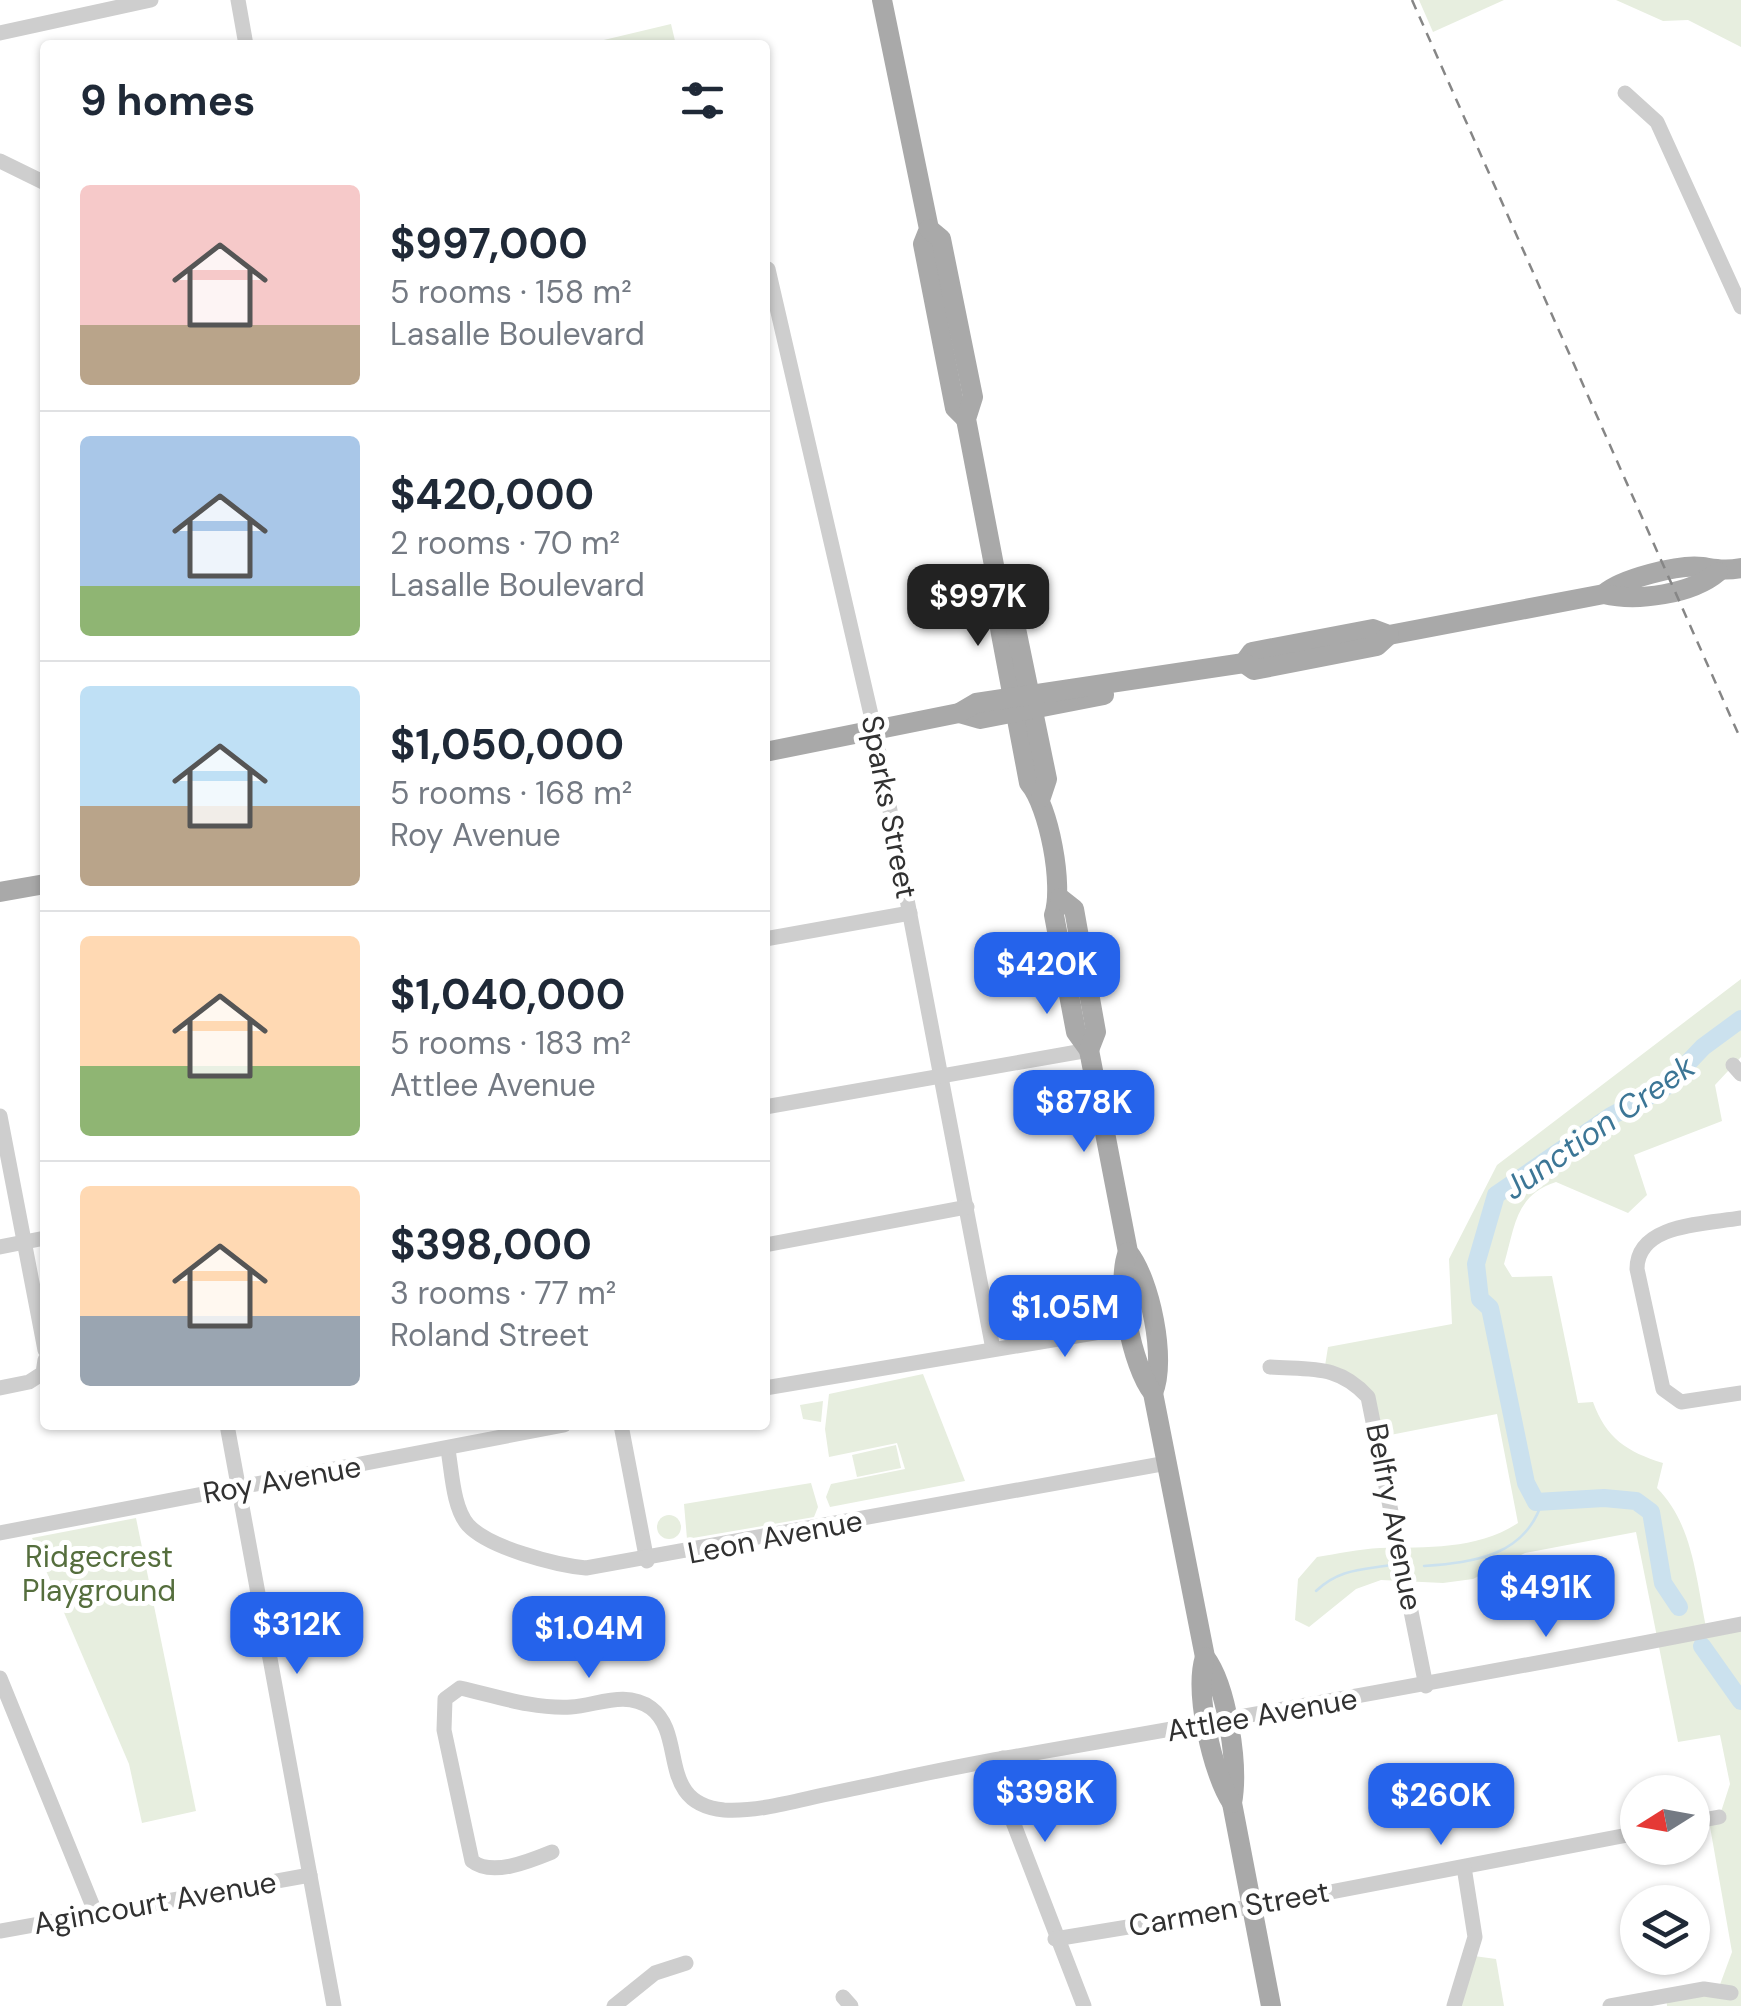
<!DOCTYPE html>
<html lang="en">
<head>
<meta charset="utf-8">
<style>
  body { margin:0; font-family:"DM Sans",sans-serif; background:#f6f6f7; color:#1f2937; height:100vh; display:flex; flex-direction:column; font-size:38px; white-space:nowrap }
  * { box-sizing:border-box; margin:0 }
  p { font-size:32px; color:#747a83 }
  .icon { flex:none; width:55px; height:55px; fill:none; stroke:currentColor; stroke-width:2; stroke-linecap:round; stroke-linejoin:round }
  .map { position:relative; flex:1; overflow:hidden }
  .drawer { position:absolute; left:40px; top:40px; width:730px; height:1390px; display:flex; flex-direction:column; background:#fff; border-radius:10px; box-shadow:0 2px 8px #0004 }
  .drawer>* { flex:none }
  .needle { width:65px; rotate:259deg }
  .controls { position:absolute; left:1620px; top:1775px; display:grid; gap:20px }
  .controls a { display:grid; place-items:center; width:90px; height:90px; border-radius:50%; background:#fff; box-shadow:0 2px 8px #0004; font-size:50px }
  .price { position:absolute; translate:-50% -85px; padding:0 22px; border-radius:20px; background:#2563eb; color:#fff; font-size:32px; line-height:65px; filter:drop-shadow(0 2px 5px #0008) }
  .price::after { content:''; position:absolute; left:50%; top:60px; width:30px; height:22px; margin-left:-15px; background:inherit; clip-path:polygon(0 0,100% 0,50% 100%) }
  .price.active { background:#222; color:#fff }
  ul { padding:0; list-style:none }
  li { display:flex; align-items:center; gap:30px; height:250px; padding:0 40px }
  li+li { border-top:2px solid #e0e1e3 }
  li span { display:grid; place-items:center; flex:none; width:280px; height:200px; border-radius:10px; color:#555 }
  li>.icon { margin-inline-start:auto }
  span .icon { width:120px; height:120px; fill:#fffc; stroke-width:1 }
  li b { font-size:42px }
  h2 { display:flex; justify-content:space-between; align-items:center; height:120px; padding:0 40px; font-size:42px }
  .map>svg:first-child { display:block }
  .green { fill:#e7eedf }
  .lines { fill:none; stroke-linecap:round; stroke-linejoin:round }
  .stream { stroke:#cbe1ee; stroke-width:2.5 }
  .river { stroke:#cbe1ee; stroke-width:18 }
  .minor { stroke:#cecece; stroke-width:15 }
  .major { stroke:#a9a9a9; stroke-width:20 }
  .rail { stroke:#868686; stroke-width:2.5; stroke-dasharray:10 8; stroke-linecap:butt }
  .labels { text-anchor:middle; stroke-width:10; stroke-linejoin:round; paint-order:stroke }
  .street-label { font-size:30px; fill:#313131; stroke:#fff }
  .park-label { font-size:30px; fill:#556e3d; stroke:#fff }
  .water-label { font-size:32px; font-style:italic; fill:#3c7696; stroke:#fff }
</style>
</head>
<body>
<div class="map">
<svg width="1741" height="2006" viewBox="0 0 1741 2006">
  <rect width="100%" height="100%" fill="#fff"/>
  <g class="green">
    <polygon points="1419,0 1504,0 1433,32"/>
    <polygon points="1616,0 1741,0 1741,47 1688,20 1663,21"/>
    <polygon points="671,24 676,45 587,45 587,44"/>
    <path d="M 1741,979 L 1741,1057 L 1715,1085 L 1722,1121 L 1634,1155 L 1647,1195 L 1628,1213 L 1556,1182 C 1515,1195 1515,1227 1504,1264 L 1512,1277 L 1552,1276 L 1578,1403 L 1593,1402 C 1606,1438 1627,1452 1663,1463 L 1657,1488 C 1694,1525 1696,1582 1707,1631 L 1741,1625 L 1741,2006 L 1667,2006 L 1666,1996 L 1718,1990 L 1732,1952 L 1709,1821 L 1719,1818 L 1730,1784 L 1720,1735 L 1678,1742 L 1636,1532 L 1525,1553 L 1473,1579 L 1443,1583 L 1381,1580 L 1356,1589 L 1309,1627 L 1295,1620 L 1298,1579 L 1317,1557 C 1337,1554 1359,1549 1380,1548 C 1427,1547 1477,1550 1518,1523 L 1497,1414 L 1380,1437 L 1374,1407 L 1325,1366 L 1328,1347 L 1452,1324 L 1449,1259 L 1497,1165 Z"/>
    <polygon points="923,1374 965,1481 830,1507 826,1497 831,1484 905,1469 897,1443 829,1457 825,1429 829,1394"/>
    <polygon points="823,1401 821,1422 803,1419 800,1405"/>
    <polygon points="896,1445 901,1468 857,1477 852,1455"/>
    <polygon points="811,1483 818,1507 814,1517 687,1539 684,1504"/>
    <circle cx="669" cy="1527" r="12"/>
    <polygon points="136,1518 196,1811 142,1823 129,1764 32,1538"/>
    <polygon points="1474,1956 1496,1959 1504,2006 1455,2006"/>
  </g>
  <g class="lines">
    <g class="stream">
      <path d="M 1424,1566 C 1475,1562 1525,1556 1542,1502"/>
      <path d="M 1316,1591 C 1339,1569 1361,1570 1391,1565"/>
    </g>
    <g class="river">
      <polyline points="1679,1607 1663,1583 1651,1512 1636,1501 1604,1498 1536,1502 1526,1483 1490,1308 1480,1299 1476,1264 1496,1195 1611,1116 1664,1088 1703,1047 1741,1019"/>
      <polyline points="1702,1646 1741,1701"/>
    </g>
    <g class="minor">
      <polyline points="238,0 246,45"/>
      <polyline points="0,33 151,0"/>
      <polyline points="1625,93 1657,122 1741,307"/>
      <polyline points="0,161 45,183"/>
      <polyline points="768,269 875,732 993,1349"/>
      <polyline points="765,939 910,913"/>
      <polyline points="1733,1065 1741,1074"/>
      <polyline points="765,1107 1089,1050"/>
      <polyline points="0,1116 45,1350"/>
      <path d="M 1741,1218 C 1707,1224 1637,1223 1637,1269 L 1663,1389 L 1681,1402 L 1741,1393"/>
      <polyline points="765,1245 967,1207"/>
      <polyline points="0,1247 45,1238"/>
      <path d="M 1270,1367 C 1311,1370 1338,1364 1368,1397 L 1426,1686"/>
      <polyline points="0,1388 29,1382 43,1373 45,1360"/>
      <polyline points="765,1388 1130,1327"/>
      <polyline points="227,1425 334,2006"/>
      <polyline points="621,1425 647,1561"/>
      <path d="M 448,1450 C 452,1472 453,1508 468,1525 C 489,1548 556,1565 586,1568 L 1167,1463"/>
      <polyline points="0,1533 564,1425"/>
      <polyline points="0,1678 96,1914"/>
      <polyline points="1003,1758 1013,1822 1084,2006"/>
      <polyline points="1692,1822 1719,1817"/>
      <path d="M 552,1852 C 530,1861 492,1877 472,1861 L 444,1730 L 445,1699 L 460,1688 C 496,1696 533,1709 571,1707 C 598,1705 626,1690 651,1708 C 687,1735 656,1804 724,1810 C 758,1812 795,1801 828,1794 C 887,1782 946,1768 1006,1758 C 1251,1715 1496,1672 1741,1624"/>
      <polyline points="0,1931 310,1875"/>
      <polyline points="1055,1939 1268,1904 1638,1833"/>
      <polyline points="843,1997 851,2006"/>
      <polyline points="614,2006 655,1973 686,1963"/>
      <polyline points="1454,2006 1475,1937 1464,1867"/>
      <polyline points="1610,2006 1704,1989 1731,1993"/>
    </g>
    <g class="major">
      <polyline points="882,0 929,229 923,244 955,408 966,419"/>
      <path d="M 929,229 L 941,239 L 973,397 L 966,419 L 1002,607 L 998,616 L 1001,634 L 1029,783 C 1049,806 1064,886 1054,915 L 1076,1032 L 1089,1050 L 1128,1252 C 1150,1279 1167,1360 1153,1393"/>
      <path d="M 1604,594 C 1621,579 1679,564 1702,567 C 1717,569 1725,571 1741,568"/>
      <polyline points="1002,607 1013,614 1047,779 1041,797"/>
      <path d="M 1244,663 L 1252,652 L 1373,629 L 1389,635 L 1604,594 C 1637,602 1692,594 1718,572"/>
      <polyline points="959,713 980,719 1104,695"/>
      <polyline points="765,752 959,713 976,703 1244,663 1254,670 1377,646 1389,635"/>
      <polyline points="0,892 45,884"/>
      <polyline points="1060,898 1074,909 1096,1032 1089,1050"/>
      <path d="M 1128,1252 C 1115,1283 1132,1367 1153,1393 L 1205,1657 C 1227,1686 1239,1766 1232,1803 L 1271,2006"/>
      <path d="M 1205,1657 C 1194,1691 1212,1773 1232,1803"/>
    </g>
    <polyline class="rail" points="1412,0 1741,740"/>
  </g>
  <g class="labels">
    <g class="street-label">
      <text transform="translate(889 807) rotate(79)" y="10">Sparks Street</text>
      <text transform="translate(282 1480) rotate(-10)" y="10">Roy Avenue</text>
      <text transform="translate(1394 1517) rotate(79)" y="10">Belfry Avenue</text>
      <text transform="translate(775 1537) rotate(-11)" y="10">Leon Avenue</text>
      <text transform="translate(1262 1715) rotate(-10)" y="10">Attlee Avenue</text>
      <text transform="translate(155 1903) rotate(-10)" y="10">Agincourt Avenue</text>
      <text transform="translate(1229 1909) rotate(-10)" y="10">Carmen Street</text>
    </g>
    <g class="park-label">
      <text x="99" y="1567">Ridgecrest<tspan x="99" dy="34">Playground</tspan></text>
    </g>
    <g class="water-label">
      <text transform="translate(1599 1127) rotate(-35)" y="11">Junction Creek</text>
    </g>
  </g>
</svg>
<div class="controls">
<a><svg class="needle" viewBox="-14 -14 28 28"><path d="M0-13l5 13h-10z" fill="#e53935"/><path d="M0 13l5-13h-10z" fill="#747a83"/></svg></a>
<a><svg class="icon" aria-label="layers" viewBox="0 0 24 24"><path d="M12 4l9 5-9 5-9-5zM3 14l9 5 9-5"/></svg></a>
</div>
<b class="price active" style="left:978px;top:649px">$997K</b>
<b class="price" style="left:1047px;top:1017px">$420K</b>
<b class="price" style="left:1084px;top:1155px">$878K</b>
<b class="price" style="left:1065px;top:1360px">$1.05M</b>
<b class="price" style="left:1546px;top:1640px">$491K</b>
<b class="price" style="left:297px;top:1677px">$312K</b>
<b class="price" style="left:589px;top:1681px">$1.04M</b>
<b class="price" style="left:1045px;top:1845px">$398K</b>
<b class="price" style="left:1441px;top:1848px">$260K</b>
<section class="drawer">
<h2>9 homes<svg class="icon" aria-label="filters" viewBox="0 0 24 24"><path d="M4 7h16M4 17h16"/><circle cx="9" cy="7" r="2"/><circle cx="15" cy="17" r="2"/></svg></h2>
<ul>
<li><span style="background:linear-gradient(#f6c9c9 70%,#b9a48a 0)"><svg class="icon" aria-label="home" viewBox="0 0 24 24"><path d="M3 11l9-7 9 7M6 9v11h12V9"/></svg></span><div><b>$997,000</b><p>5 rooms · 158 m²</p><p>Lasalle Boulevard</p></div></li>
<li><span style="background:linear-gradient(#a9c7e8 75%,#8fb573 0)"><svg class="icon" aria-label="home" viewBox="0 0 24 24"><path d="M3 11l9-7 9 7M6 9v11h12V9"/></svg></span><div><b>$420,000</b><p>2 rooms · 70 m²</p><p>Lasalle Boulevard</p></div></li>
<li><span style="background:linear-gradient(#bfe0f5 60%,#b9a48a 0)"><svg class="icon" aria-label="home" viewBox="0 0 24 24"><path d="M3 11l9-7 9 7M6 9v11h12V9"/></svg></span><div><b>$1,050,000</b><p>5 rooms · 168 m²</p><p>Roy Avenue</p></div></li>
<li><span style="background:linear-gradient(#ffd9b3 65%,#8fb573 0)"><svg class="icon" aria-label="home" viewBox="0 0 24 24"><path d="M3 11l9-7 9 7M6 9v11h12V9"/></svg></span><div><b>$1,040,000</b><p>5 rooms · 183 m²</p><p>Attlee Avenue</p></div></li>
<li><span style="background:linear-gradient(#ffd9b3 65%,#9aa5b1 0)"><svg class="icon" aria-label="home" viewBox="0 0 24 24"><path d="M3 11l9-7 9 7M6 9v11h12V9"/></svg></span><div><b>$398,000</b><p>3 rooms · 77 m²</p><p>Roland Street</p></div></li>
</ul>
</section>
</div>
</body>
</html>
